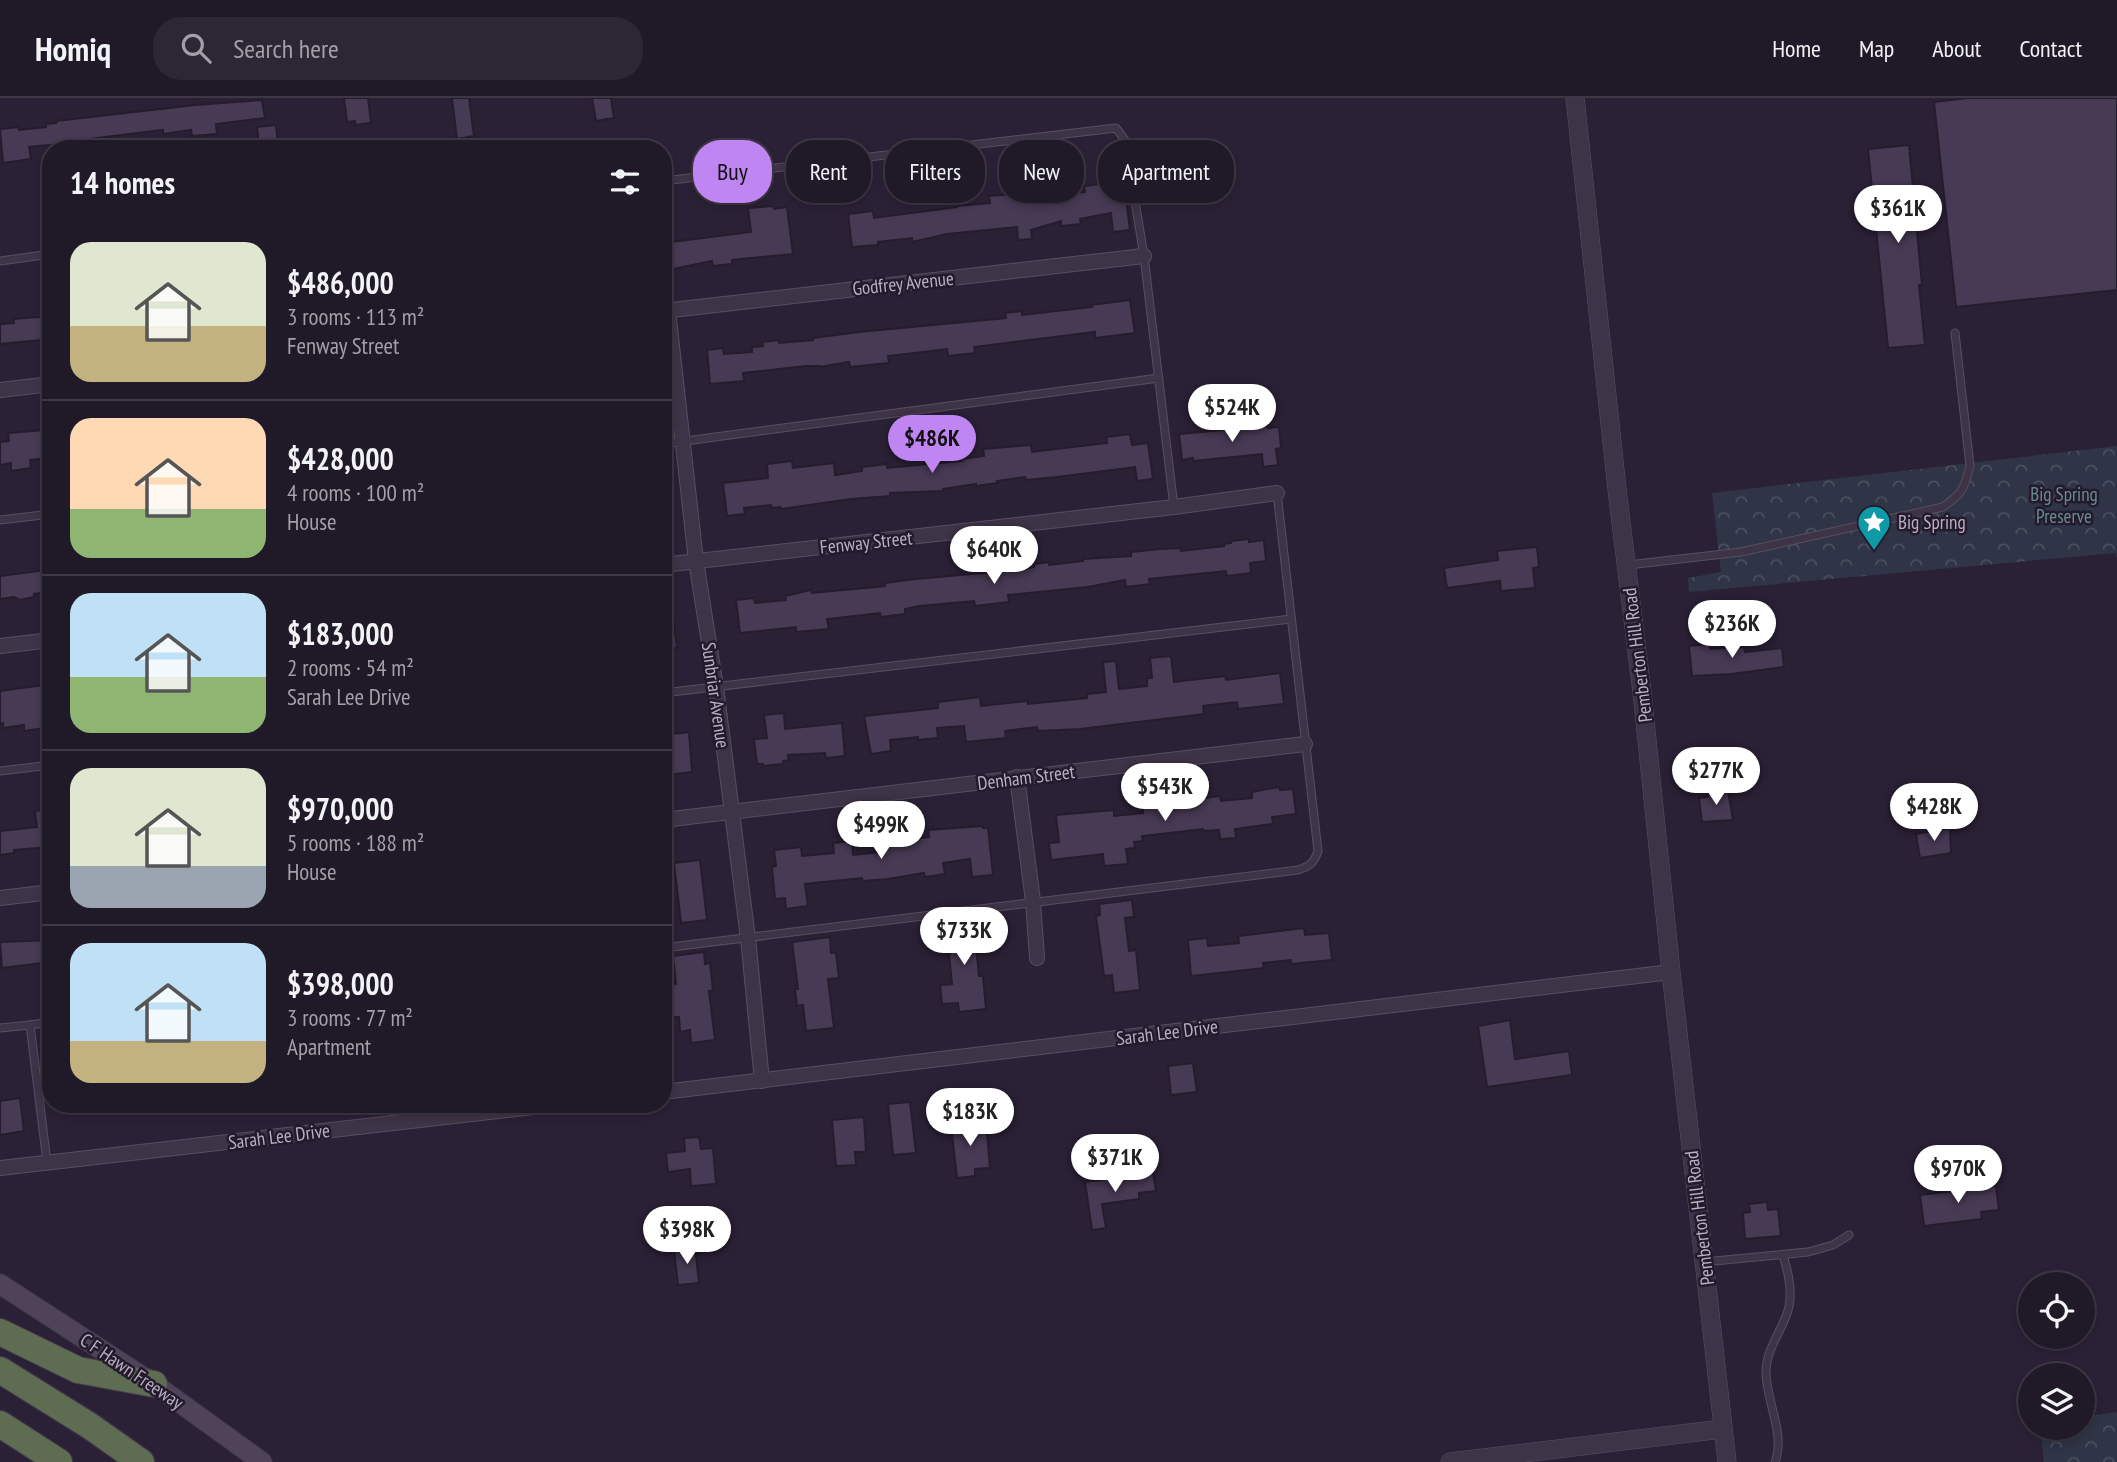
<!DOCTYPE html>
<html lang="en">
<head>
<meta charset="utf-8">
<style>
  body { margin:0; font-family:"PT Sans Narrow",sans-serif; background:#2d2634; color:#f1f3f6; height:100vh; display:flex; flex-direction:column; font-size:26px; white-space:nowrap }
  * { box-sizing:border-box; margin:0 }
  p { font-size:23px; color:#a2a0a8 }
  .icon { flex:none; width:38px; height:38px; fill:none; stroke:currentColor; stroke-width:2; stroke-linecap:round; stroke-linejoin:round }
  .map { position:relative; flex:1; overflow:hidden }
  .panel { position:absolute; left:42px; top:42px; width:630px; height:973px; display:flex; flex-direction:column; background:#201928; border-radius:28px; box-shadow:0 4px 10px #0003,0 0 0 2px #3d3845 }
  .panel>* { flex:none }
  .hud { position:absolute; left:693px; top:42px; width:665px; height:63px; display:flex; gap:14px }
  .buttons { position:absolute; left:2018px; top:1174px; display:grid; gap:14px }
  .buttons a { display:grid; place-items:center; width:77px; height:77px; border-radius:50%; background:#201928; box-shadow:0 4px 10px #0003,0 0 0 2px #3d3845; font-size:35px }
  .price { position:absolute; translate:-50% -60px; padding:0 16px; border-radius:24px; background:#fff; color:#222; font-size:23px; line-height:46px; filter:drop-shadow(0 2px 4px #0008) }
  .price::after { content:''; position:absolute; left:50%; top:42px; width:21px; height:16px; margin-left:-10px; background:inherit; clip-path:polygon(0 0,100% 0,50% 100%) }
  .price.selected { background:#bf85f2; color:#111 }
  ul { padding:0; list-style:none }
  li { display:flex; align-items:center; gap:21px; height:175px; padding:0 28px }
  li+li { border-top:2px solid #3d3845 }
  li span { display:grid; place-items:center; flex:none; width:196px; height:140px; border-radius:21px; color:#555 }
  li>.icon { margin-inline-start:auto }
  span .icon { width:84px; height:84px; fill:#fffc; stroke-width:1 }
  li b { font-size:30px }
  h2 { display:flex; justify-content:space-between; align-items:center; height:84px; padding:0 28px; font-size:30px }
  .tag { padding:0 24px; border-radius:28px; background:#201928; box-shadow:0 4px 10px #0003,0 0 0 2px #3d3845; font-size:24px; line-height:63px }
  .tag.selected { background:#bf85f2; color:#111 }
  header { display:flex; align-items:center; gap:42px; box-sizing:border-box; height:98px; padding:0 35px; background:#201928; border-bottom:2px solid #3d3845 }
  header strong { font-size:33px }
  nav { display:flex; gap:38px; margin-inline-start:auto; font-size:24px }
  .search { width:490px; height:63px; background:#2d2634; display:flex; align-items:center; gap:18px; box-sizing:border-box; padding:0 24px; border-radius:28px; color:#a2a0a8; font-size:26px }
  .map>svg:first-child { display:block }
  .park { fill:url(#park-crowns) }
  .building { fill:#473a54; stroke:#251c2d; stroke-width:2 }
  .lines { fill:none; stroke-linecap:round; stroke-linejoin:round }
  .service-casing { stroke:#594f61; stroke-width:9 }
  .minor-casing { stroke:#594f61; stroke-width:16 }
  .tertiary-casing { stroke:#594f61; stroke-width:19 }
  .secondary-casing { stroke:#443b4d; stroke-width:21 }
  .motorway-casing { stroke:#463c4e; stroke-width:28 }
  .service { stroke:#3e3447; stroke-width:7 }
  .minor { stroke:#3e3447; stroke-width:14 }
  .tertiary { stroke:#3e3447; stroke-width:18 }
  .secondary { stroke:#4f4359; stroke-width:19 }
  .motorway { stroke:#5e6c52; stroke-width:26 }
  .labels { text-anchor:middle; stroke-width:5; stroke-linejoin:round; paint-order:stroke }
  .street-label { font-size:19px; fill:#baafc3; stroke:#231a2b }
  .park-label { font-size:19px; fill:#688c92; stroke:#231a2b }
  .poi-label { font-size:19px; fill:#baafc3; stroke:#231a2b; text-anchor:start }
</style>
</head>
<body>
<header>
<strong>Homiq</strong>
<div class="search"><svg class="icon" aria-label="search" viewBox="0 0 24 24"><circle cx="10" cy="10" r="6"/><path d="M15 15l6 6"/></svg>Search here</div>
<nav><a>Home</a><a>Map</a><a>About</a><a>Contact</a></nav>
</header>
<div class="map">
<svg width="2117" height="1364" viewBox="0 0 2117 1364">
  <defs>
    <pattern id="park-crowns" width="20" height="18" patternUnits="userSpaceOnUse" patternTransform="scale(1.75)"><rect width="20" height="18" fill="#2f3446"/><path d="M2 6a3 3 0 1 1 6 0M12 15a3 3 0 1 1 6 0" fill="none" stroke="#4b4f5f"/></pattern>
  </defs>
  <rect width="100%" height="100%" fill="#2b2136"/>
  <g class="park">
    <polygon points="2117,348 2117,460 2115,455 1689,494 1688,480 1721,474 1712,395"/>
    <polygon points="2117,1314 2117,1364 2044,1364 2040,1330 2082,1330 2083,1319"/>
  </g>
  <g class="building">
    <polygon points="344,0 368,0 371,25 355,27 355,23 347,24"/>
    <polygon points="452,0 469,0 474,38 457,41"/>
    <polygon points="592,0 611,0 614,20 596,23"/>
    <polygon points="1968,0 2117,0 2117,192 1956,209 1934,4"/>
    <polygon points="262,2 265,20 216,26 217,36 192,38 191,32 163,36 163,32 80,42 81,51 61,51 61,46 29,49 31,61 3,65 0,31 19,29 19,32 46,29 46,26 56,25 56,23 195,7"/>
    <polygon points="276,27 278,46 259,48 257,29"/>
    <polygon points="1909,47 1922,187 1919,187 1925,247 1888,250 1868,51"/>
    <polygon points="1109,85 1109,95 1125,93 1130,132 1113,134 1111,115 1080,121 1081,126 1061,128 1061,123 1031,132 1032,141 1018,142 1017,129 947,136 912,144 912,140 878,144 878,147 852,149 848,116 873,113 874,120 957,109 957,108 990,105 989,98 1014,96 1015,102 1085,94 1084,88"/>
    <polygon points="773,108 774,111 787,109 793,156 732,162 732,166 713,168 712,163 663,173 663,145 751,134 748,110"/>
    <polygon points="1130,202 1135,235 1095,240 1095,234 974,249 975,255 948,258 947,251 888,258 889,265 850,269 849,264 820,269 820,268 806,268 743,275 744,283 710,286 707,252 723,250 724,256 752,254 752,249 763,248 762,244 779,242 779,245 813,242 813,240 859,234 1006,220 1005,215 1022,213 1022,217 1092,209 1091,207"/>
    <polygon points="51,218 51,241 0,246 0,226 14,225 13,221"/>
    <polygon points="1267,328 1268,330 1279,329 1281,350 1276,351 1278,367 1263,369 1262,356 1193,363 1193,360 1182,362 1179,336"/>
    <polygon points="45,332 45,335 51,334 51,360 30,362 31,370 11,373 11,365 0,367 0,344 9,343 8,335"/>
    <polygon points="1130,336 1132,347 1148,345 1153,381 1137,383 1135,369 1057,379 1026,382 1025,379 997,383 998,385 976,388 976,386 943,391 943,393 890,395 890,398 851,401 781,411 780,409 772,410 771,407 744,410 745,416 727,418 723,385 768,380 767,366 792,363 793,370 834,365 835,377 862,373 862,369 887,366 887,370 962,363 961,361 984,358 983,351 1031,347 1032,354 1107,345 1106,339"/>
    <polygon points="1249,441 1249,444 1264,442 1266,463 1250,465 1251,475 1227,478 1226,473 1149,481 1150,486 1126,489 1125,482 1088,489 1008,497 1009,504 975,508 974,503 919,508 905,511 905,516 881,519 880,515 827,521 829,531 796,534 796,529 740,535 736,502 754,500 755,505 786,502 785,498 811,492 812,495 885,488 885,485 916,481 1025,471 1034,469 1034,466 1049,464 1049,467 1083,463 1083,461 1131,458 1131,454 1160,451 1181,450 1181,453 1224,448 1224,446 1231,445 1231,443"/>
    <polygon points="1537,449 1539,469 1533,470 1535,490 1501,493 1500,483 1447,490 1444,470 1498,462 1497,453"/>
    <polygon points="46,472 49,494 34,496 34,499 20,502 14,499 0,501 0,478"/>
    <polygon points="672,511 677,550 663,552 663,512"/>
    <polygon points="1710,546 1710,551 1744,549 1745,554 1782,550 1784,569 1732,576 1692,578 1689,548"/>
    <polygon points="1171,558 1174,584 1225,578 1226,582 1280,575 1284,606 1238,611 1237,604 1203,608 1204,616 1080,631 1038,633 1037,629 1005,633 1006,640 966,644 964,628 937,630 938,640 918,642 918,639 890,642 891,653 871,656 864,618 938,610 938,604 980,599 981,608 1028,603 1028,606 1087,600 1087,596 1106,594 1103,564 1116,563 1119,591 1147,588 1147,580 1152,580 1150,560"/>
    <polygon points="51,586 51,629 24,633 24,627 3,630 3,625 0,626 0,593"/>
    <polygon points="784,615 785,631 842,625 845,658 826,660 825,655 788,657 789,662 783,663 783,666 763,668 763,666 757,666 754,641 767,640 764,617"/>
    <polygon points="689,634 692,674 666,677 663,637"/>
    <polygon points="1279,689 1280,692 1293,691 1296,716 1272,719 1273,726 1235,731 1236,740 1220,741 1219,732 1204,733 1203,731 1142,738 1143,743 1134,744 1135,750 1126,751 1128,766 1104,768 1103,756 1051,762 1049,745 1059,744 1056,717 1114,712 1114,718 1143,715 1143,708 1220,698 1221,703 1252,700 1252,694"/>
    <polygon points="1728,692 1733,722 1702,724 1699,700 1708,699 1707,695"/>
    <polygon points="51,711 51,749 14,752 14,755 0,757 0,733 37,729 35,713"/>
    <polygon points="983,728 983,730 988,730 993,777 972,779 970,761 943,765 945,776 925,779 924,775 888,781 863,783 862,780 805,786 808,808 786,811 785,800 775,801 772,769 776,768 774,752 801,749 802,758 834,755 833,745 852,743 853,757 880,754 878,739 899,737 900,742 929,739 928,732"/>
    <polygon points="1950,730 1951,755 1920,760 1916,736"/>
    <polygon points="700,762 707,822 681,825 674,765"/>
    <polygon points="1132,802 1134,819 1125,820 1129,853 1136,852 1140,892 1114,895 1112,877 1104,878 1096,818 1100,817 1099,806"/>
    <polygon points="981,821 982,836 975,837 979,878 983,878 986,911 959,914 958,905 942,906 940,887 952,886 946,825"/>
    <polygon points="1304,830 1305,837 1329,835 1332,862 1291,866 1291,862 1263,865 1264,870 1191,878 1188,842 1207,840 1208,848 1239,845 1238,838"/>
    <polygon points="830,839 831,855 836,855 839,880 828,881 834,930 806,933 803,907 797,908 795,891 798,891 792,844"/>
    <polygon points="51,842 51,864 2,870 0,844"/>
    <polygon points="704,854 705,866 710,865 713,892 709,893 715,942 691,945 690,932 680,934 679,919 672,919 668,887 676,886 673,858"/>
    <polygon points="1510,922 1515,961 1569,953 1572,977 1487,989 1478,928"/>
    <polygon points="1193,965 1197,994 1171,997 1168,968"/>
    <polygon points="20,1000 24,1033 0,1037 0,1003"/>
    <polygon points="910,1004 916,1055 893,1057 888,1006"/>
    <polygon points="864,1019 866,1054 855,1054 856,1067 836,1068 832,1022"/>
    <polygon points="986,1023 990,1070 975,1071 975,1078 957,1080 951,1027"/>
    <polygon points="699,1039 701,1051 713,1050 716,1086 691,1088 690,1071 668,1074 666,1055 685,1053 684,1040"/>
    <polygon points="1153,1075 1156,1093 1139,1095 1139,1101 1102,1106 1106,1130 1092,1132 1085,1084"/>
    <polygon points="1996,1088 1999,1112 1981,1114 1982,1121 1924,1128 1920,1097"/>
    <polygon points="1767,1104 1768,1112 1778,1111 1781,1138 1745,1141 1743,1115 1750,1114 1749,1106"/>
    <polygon points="691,1149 695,1149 699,1185 678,1187 674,1151"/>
  </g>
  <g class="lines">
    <defs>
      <g id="service">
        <polyline points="663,83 1116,30 1125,42 1144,158 1174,409"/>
        <polyline points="0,163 51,156"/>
        <polyline points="663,346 1159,280"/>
        <polyline points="0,422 51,416"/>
        <path d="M 1628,467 L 1741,454 L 1943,409 C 1963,395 1964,391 1970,368 L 1955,235"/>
        <polyline points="663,595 1291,521"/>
        <polyline points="0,673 51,667"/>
        <path d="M 663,850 L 1298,772 C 1310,768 1314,765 1318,753 L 1277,395"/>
        <polyline points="30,927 51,924"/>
        <polyline points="0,930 30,927 47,1064"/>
        <polyline points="1704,1164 1808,1154 1833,1147 1849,1137"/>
        <path d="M 1775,1364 C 1786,1335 1765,1302 1766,1272 C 1767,1246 1790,1223 1790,1200 C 1791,1185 1787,1171 1783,1157"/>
      </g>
      <g id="minor">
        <polyline points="668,212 696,463 716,589 748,840 762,983"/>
        <polyline points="663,213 1144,158"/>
        <polyline points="0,292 51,286"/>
        <polyline points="663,467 1174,409 1277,395"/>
        <polyline points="0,548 51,542"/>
        <polyline points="1017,679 1033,803 1037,860"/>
        <polyline points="663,722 1305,646"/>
        <polyline points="0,800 51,794"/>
        <polyline points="663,994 1671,874"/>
        <polyline points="0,1070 559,1006"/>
      </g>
      <g id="tertiary">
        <polyline points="1575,0 1618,400 1642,594 1671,874 1727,1364"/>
        <polyline points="1450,1364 1722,1331"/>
      </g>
      <polyline id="secondary" points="0,1186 154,1286 262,1364"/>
      <g id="motorway">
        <polyline points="0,1234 78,1272 154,1286"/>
        <polyline points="0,1272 90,1328 141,1364"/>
        <polyline points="0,1326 59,1364"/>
      </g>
    </defs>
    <use href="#service" class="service-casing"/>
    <use href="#minor" class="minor-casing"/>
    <use href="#tertiary" class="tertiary-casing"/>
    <use href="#secondary" class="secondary-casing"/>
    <use href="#motorway" class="motorway-casing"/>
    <use href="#service" class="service"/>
    <use href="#minor" class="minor"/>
    <use href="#tertiary" class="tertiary"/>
    <use href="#secondary" class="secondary"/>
    <use href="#motorway" class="motorway"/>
  </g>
  <defs>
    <symbol id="sight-pin" viewBox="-11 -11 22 30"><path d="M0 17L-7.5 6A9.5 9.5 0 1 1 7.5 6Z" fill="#0f9aa8" stroke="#231a2b"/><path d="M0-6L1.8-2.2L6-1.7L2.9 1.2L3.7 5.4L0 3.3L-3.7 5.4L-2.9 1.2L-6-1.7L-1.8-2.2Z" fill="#fff"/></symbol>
  </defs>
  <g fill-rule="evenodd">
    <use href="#sight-pin" x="1855" y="405" width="38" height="52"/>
  </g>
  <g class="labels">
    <g class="street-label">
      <text transform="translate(903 185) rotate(-6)" y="7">Godfrey Avenue</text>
      <text transform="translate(866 444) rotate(-6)" y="7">Fenway Street</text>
      <text transform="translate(1637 557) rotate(-97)" y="7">Pemberton Hill Road</text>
      <text transform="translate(716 597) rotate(82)" y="7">Sunbriar Avenue</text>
      <text transform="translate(1026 679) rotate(-7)" y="7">Denham Street</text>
      <text transform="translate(1167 934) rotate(-7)" y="7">Sarah Lee Drive</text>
      <text transform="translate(279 1038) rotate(-7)" y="7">Sarah Lee Drive</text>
      <text transform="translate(1699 1120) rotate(-97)" y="7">Pemberton Hill Road</text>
      <text transform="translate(132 1273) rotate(34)" y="7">C F Hawn Freeway</text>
    </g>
    <g class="park-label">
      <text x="2064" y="403">Big Spring<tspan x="2064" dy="22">Preserve</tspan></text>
    </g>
    <g class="poi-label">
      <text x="1898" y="431">Big Spring</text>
    </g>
  </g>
</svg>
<div class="buttons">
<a><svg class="icon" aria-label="locate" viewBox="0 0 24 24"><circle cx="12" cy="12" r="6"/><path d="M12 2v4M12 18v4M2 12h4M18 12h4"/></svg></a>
<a><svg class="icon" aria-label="layers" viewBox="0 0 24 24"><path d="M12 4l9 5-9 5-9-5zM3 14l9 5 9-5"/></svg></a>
</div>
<b class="price" style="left:1898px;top:147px">$361K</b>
<b class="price" style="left:1232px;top:346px">$524K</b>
<b class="price selected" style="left:932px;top:377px">$486K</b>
<b class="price" style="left:994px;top:488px">$640K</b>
<b class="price" style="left:1732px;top:562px">$236K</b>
<b class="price" style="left:1716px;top:709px">$277K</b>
<b class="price" style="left:1165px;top:725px">$543K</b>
<b class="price" style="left:1934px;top:745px">$428K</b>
<b class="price" style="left:881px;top:763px">$499K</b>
<b class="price" style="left:964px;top:869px">$733K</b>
<b class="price" style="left:970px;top:1050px">$183K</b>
<b class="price" style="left:1115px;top:1096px">$371K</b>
<b class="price" style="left:1958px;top:1107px">$970K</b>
<b class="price" style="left:687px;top:1168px">$398K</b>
<div class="hud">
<a class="tag selected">Buy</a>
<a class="tag">Rent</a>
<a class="tag">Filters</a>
<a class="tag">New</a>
<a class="tag">Apartment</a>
</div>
<section class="panel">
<h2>14 homes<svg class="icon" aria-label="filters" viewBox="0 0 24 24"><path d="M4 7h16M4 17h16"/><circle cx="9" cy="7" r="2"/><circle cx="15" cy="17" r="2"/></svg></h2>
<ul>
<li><span style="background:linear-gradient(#dfe7d0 60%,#c2b280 0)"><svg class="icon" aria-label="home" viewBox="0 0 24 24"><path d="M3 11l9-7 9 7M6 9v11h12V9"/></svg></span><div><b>$486,000</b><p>3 rooms · 113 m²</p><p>Fenway Street</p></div></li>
<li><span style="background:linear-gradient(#ffd9b3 65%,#8fb573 0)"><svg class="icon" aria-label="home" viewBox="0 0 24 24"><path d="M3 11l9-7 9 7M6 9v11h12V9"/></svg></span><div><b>$428,000</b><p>4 rooms · 100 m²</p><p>House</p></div></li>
<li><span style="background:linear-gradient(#bfe0f5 60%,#8fb573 0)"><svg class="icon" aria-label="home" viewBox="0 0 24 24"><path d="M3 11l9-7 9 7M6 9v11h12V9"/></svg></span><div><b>$183,000</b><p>2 rooms · 54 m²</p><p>Sarah Lee Drive</p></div></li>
<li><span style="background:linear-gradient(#dfe7d0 70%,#9aa5b1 0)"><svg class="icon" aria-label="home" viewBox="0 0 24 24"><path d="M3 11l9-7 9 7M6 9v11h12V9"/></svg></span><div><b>$970,000</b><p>5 rooms · 188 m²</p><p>House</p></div></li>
<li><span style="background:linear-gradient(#bfe0f5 70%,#c2b280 0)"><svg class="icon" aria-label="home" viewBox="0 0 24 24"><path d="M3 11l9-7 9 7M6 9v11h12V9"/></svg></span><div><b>$398,000</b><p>3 rooms · 77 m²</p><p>Apartment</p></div></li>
</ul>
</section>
</div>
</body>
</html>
